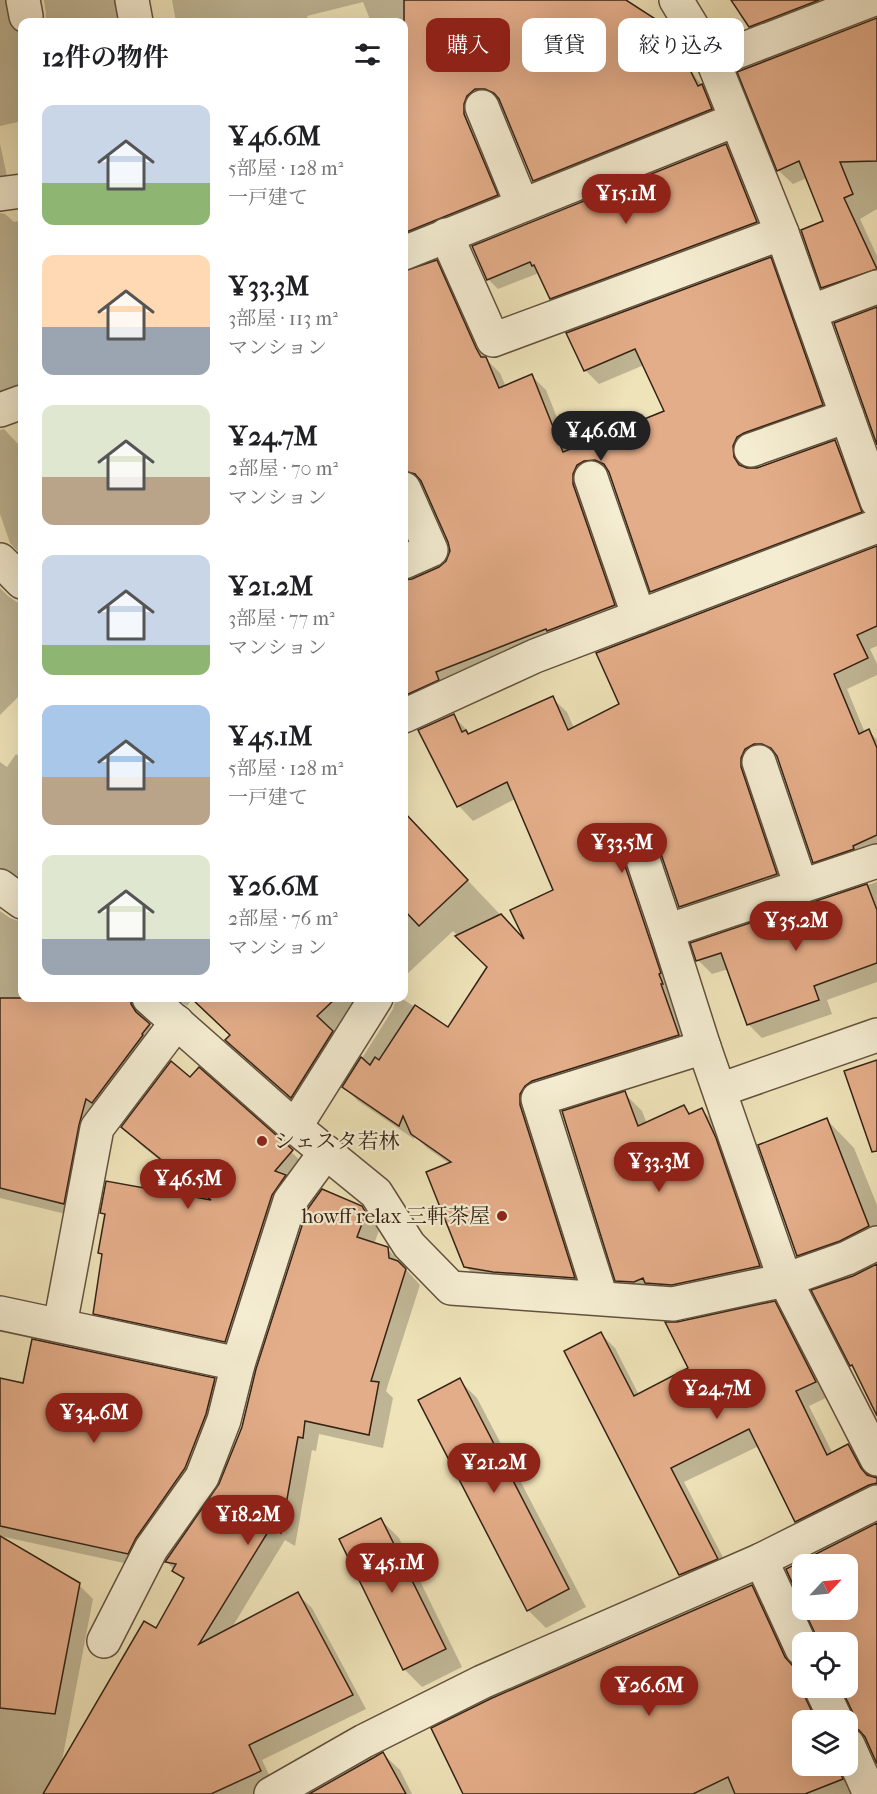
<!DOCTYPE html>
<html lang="ja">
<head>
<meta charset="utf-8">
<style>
  body { margin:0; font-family:"IM FELL French Canon","Noto Serif JP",serif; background:#f2f2f2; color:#202124; height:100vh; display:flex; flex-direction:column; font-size:22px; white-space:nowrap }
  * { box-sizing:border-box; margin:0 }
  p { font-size:20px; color:#757577 }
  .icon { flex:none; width:33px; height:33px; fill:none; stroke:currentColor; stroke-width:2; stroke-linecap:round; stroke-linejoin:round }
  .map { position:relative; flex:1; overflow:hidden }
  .side { position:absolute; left:18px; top:18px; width:390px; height:984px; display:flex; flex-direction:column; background:#fff; border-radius:12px; box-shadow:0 6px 24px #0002 }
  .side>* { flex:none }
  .guide { position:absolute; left:426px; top:18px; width:360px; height:54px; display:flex; gap:12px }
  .needle { width:39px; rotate:64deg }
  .fabs { position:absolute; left:792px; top:1554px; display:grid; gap:12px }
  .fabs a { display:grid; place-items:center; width:66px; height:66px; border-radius:12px; background:#fff; box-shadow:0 6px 24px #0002; font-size:30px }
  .price { position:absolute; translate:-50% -51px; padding:0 14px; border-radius:21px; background:#8f2418; color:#fff; font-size:20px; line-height:39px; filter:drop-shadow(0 2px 3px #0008) }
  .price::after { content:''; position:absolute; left:50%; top:36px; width:18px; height:14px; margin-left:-9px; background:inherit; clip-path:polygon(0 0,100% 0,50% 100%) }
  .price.selected { background:#222; color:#fff }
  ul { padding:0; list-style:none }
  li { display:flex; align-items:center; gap:18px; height:150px; padding:0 24px }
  li span { display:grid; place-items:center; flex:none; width:168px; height:120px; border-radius:12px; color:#555 }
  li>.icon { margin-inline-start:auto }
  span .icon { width:72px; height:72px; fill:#fffc; stroke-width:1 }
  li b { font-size:26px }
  h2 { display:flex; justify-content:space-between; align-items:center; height:72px; padding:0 24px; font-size:26px }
  .pill { padding:0 21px; border-radius:12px; background:#fff; box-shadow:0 6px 24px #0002; font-size:21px; line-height:54px }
  .pill.selected { background:#8f2418; color:#fff }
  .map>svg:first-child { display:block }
  .shadow { fill:#0003 }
  .building { fill:#e4ad89; stroke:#342215; stroke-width:1.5 }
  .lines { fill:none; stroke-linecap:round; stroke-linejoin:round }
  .minor-casing { stroke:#63523e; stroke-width:36 }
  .minor { stroke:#f5edd2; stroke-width:33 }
  .poi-dot { fill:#8f2418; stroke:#f5edd2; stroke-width:2 }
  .labels { text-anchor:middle; stroke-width:4.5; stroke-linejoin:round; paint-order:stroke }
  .poi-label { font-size:21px; fill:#342215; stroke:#f5edd2; text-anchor:start }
</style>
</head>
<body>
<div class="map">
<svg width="877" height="1794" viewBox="0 0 877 1794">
  <rect width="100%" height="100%" fill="#efe3b9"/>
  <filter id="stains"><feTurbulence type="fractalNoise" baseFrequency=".00333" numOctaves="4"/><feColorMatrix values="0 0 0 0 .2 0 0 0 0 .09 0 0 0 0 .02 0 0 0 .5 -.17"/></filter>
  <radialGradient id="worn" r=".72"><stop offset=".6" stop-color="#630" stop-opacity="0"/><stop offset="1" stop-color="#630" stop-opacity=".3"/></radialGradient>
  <g class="shadow">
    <polygon points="0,0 25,0 18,19 22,35 22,121 0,126"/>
    <polygon points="44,0 131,0 126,22 45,22 46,13"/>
    <polygon points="172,0 621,0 660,28 675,43 696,78 716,100 725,123 548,194 534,180 500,102 490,103 511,209 404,255 404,22 371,22 363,2 307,16 309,22 176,22"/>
    <polygon points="733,0 869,0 764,40 750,26"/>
    <polygon points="877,19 877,209 860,219 877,256 877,287 837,301 823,287 825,222 807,178 793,184 778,170"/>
    <polygon points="0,144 10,190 0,196"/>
    <polygon points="726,146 736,156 767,232 561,309 551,298 539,273 498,289 488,279"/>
    <polygon points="0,213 5,214 14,222 22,220 22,401 0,410"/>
    <polygon points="770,259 784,273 836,419 746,461 747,470 757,469 835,442 849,456 870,522 666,605 652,591 611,473 599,474 628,620 404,719 404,582 412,581 439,568 448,561 451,553 450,543 424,485 410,486 404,492 404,273 411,272 436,262 450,276 489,362 500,373 506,387 532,376 546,390 570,450 666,412 644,365 599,384 585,370"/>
    <polygon points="4,429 18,444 22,456 22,556 10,543 0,514 0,430"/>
    <polygon points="404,519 419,555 404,565"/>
    <polygon points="877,557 877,646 870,649 877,664 877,675 847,689 865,733 869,731 877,740 877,860 828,876 814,862 779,757 767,758 790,889 694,921 680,906 659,843 648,844 692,1049 547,1095 588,1292 480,1281 465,1266 450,1164 427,1148 415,1136 414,1139 358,1101 344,1087 393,1009 396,998 401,998 449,1029 489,967 453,931 404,977 404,813 527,943 555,890 515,799 473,821 459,806 420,731 453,716 467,730 470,735 552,698 567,712 574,728 621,705"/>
    <polygon points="0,588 8,596 17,602 22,602 22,693 0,715"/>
    <polygon points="16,754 22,758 22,883 0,888 0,762 7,767"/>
    <polygon points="877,882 877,982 827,1000 832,1014 762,1038 748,1024 729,969 712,974 698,960 692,944"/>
    <polygon points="0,911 10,918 22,922 22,998 152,998 144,1008 145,1020 163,1039 107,1116 78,1217 0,1198"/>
    <polygon points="175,998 379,998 306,1111 241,1054 232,1035 193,998 187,1006"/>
    <polygon points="199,1069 311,1170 244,1360 114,1332 94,1313 103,1256 100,1253 106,1217 102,1212 210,1201 142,1146 123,1127 190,1079"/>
    <polygon points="624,1093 642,1111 647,1124 684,1107 692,1115 702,1110 720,1128 777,1284 635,1299 617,1280"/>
    <polygon points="826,1119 854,1148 877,1205 877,1413 856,1370 851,1365 862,1271 826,1283 798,1255"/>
    <polygon points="361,1207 380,1228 374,1244 387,1248 420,1285 386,1391 393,1398 383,1448 319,1434 316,1451 312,1450 295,1546 285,1540 231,1629 297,1594 312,1608 366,1709 262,1760 273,1783 254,1794 0,1794 0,1538 79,1585 93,1599 61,1766 157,1630 184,1580 167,1562 221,1484"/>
    <polygon points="774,1303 789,1318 830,1396 809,1406 833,1454 848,1446 863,1461 871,1477 877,1478 877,1502 811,1535 797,1521 759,1446 684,1482 731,1573 695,1589 680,1574 601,1334 615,1348 639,1395 690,1368 677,1324"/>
    <polygon points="0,1380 24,1385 214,1380 228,1394 142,1567 0,1536"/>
    <polygon points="459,1380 477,1398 586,1607 546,1628 528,1610"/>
    <polygon points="381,1520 399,1538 462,1667 422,1687 404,1669"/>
    <polygon points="877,1525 877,1760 868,1741 854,1727 856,1721 855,1712 843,1688 848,1688 848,1642 821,1642 806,1610 848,1610 848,1564 802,1564 802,1602 788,1569"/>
    <polygon points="751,1586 768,1603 798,1668 802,1669 802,1688 829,1688 823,1720 802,1720 802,1766 846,1766 857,1794 465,1794"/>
    <polygon points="383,1754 400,1770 412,1794 312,1794"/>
  </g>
  <g class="building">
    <polygon points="404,0 626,0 657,20 687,69 689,68 698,86 702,84 712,109 533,181 499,99 494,93 485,89 475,89 467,96 464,104 464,114 498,195 404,233"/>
    <polygon points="731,0 819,0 749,27"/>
    <polygon points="877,18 877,161 840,162 853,194 844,198 877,269 821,288 801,230 823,221 799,161 777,171 737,72"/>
    <polygon points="726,144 757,222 550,299 534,265 532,266 530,262 487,280 472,246"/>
    <polygon points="771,257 823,405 744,433 737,437 733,446 734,457 739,465 747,468 757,468 835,440 862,512 650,592 609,472 604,464 595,460 584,461 577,465 573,474 573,484 615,605 547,631 546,629 436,672 439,680 404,696 404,580 412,579 439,567 446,561 450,551 448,542 421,481 415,474 404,471 404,271 437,260 476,348 481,357 486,357 499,388 532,374 563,452 664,411 635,349 584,371 566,333"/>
    <polygon points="877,307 877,445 834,323"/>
    <polygon points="877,546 877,626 857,635 868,658 834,674 859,734 869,729 877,748 877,835 853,846 854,849 813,863 777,756 771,748 762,744 754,744 745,749 741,758 741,767 777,874 679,907 657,842 652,834 642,830 634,830 625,835 621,844 621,854 661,973 659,974 663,984 661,984 679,1035 532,1081 525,1086 520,1094 520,1105 575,1278 493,1272 464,1267 426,1172 451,1162 411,1134 403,1116 399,1126 342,1087 361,1057 370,1065 375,1057 379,1060 415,1005 448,1027 487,967 455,936 501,914 524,939 510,910 553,890 507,782 457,807 418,730 454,714 462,732 466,730 468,734 553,696 568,730 619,704 596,653"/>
    <polygon points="404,812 468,880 419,926 404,910"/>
    <polygon points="867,884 877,910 877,963 814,986 819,1000 747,1025 721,953 696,961 690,943"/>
    <polygon points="0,998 131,998 131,1004 136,1012 150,1024 142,1034 143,1035 92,1103 86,1099 79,1125 64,1204 0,1188"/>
    <polygon points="191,998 336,998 317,1016 333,1031 291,1098 225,1040 230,1035"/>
    <polygon points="877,1060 877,1151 872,1152 844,1071"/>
    <polygon points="171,1061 190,1077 199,1067 293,1150 275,1171 286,1175 272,1195 225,1342 93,1314 102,1254 98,1253 105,1214 100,1213 106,1181 211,1200 121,1127"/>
    <polygon points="625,1091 638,1126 684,1105 689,1114 702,1108 716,1138 760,1266 672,1285 645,1283 643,1278 634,1282 615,1281 562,1111"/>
    <polygon points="827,1118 869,1226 840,1241 797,1256 758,1145"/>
    <polygon points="322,1189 362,1206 366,1213 357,1237 388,1247 389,1258 398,1261 406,1269 371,1381 379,1382 369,1435 305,1421 303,1438 298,1437 281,1533 271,1527 199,1644 298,1592 353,1695 249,1745 261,1771 211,1794 43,1794 144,1621 156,1628 184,1578 172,1571 176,1564 165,1562 219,1484 242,1427 256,1369 307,1210"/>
    <polygon points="877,1264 877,1416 852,1365 850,1366 811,1290 853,1276"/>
    <polygon points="775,1301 816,1382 796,1391 827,1455 848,1444 861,1468 867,1475 877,1478 877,1483 869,1485 795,1522 749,1429 671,1468 718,1559 679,1575 564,1351 601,1332 634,1396 688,1368 665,1322 677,1322"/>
    <polygon points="32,1339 215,1378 206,1414 185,1468 136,1538 128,1554 0,1526 0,1378 23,1383"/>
    <polygon points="460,1378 569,1589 527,1611 418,1400"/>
    <polygon points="381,1518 446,1649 403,1670 339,1539"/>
    <polygon points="877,1523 877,1764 865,1737 859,1730 853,1727 855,1721 853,1713 841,1688 848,1688 848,1642 819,1642 804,1610 848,1610 848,1564 802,1564 802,1605 786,1569"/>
    <polygon points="0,1536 80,1583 55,1714 0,1708"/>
    <polygon points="752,1585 785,1657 792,1665 802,1667 804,1695 816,1720 802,1720 802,1766 837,1766 843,1779 805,1794 735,1794 728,1777 693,1794 463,1794 431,1728 490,1699"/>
    <polygon points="383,1752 406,1794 309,1794 373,1758"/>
  </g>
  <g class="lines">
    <defs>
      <g id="minor">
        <polyline points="23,0 26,16"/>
        <polyline points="132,0 136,22"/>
        <polyline points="676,0 713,61 782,233 877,501"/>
        <polyline points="713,61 871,0"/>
        <polyline points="482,107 522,205"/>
        <polyline points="0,194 22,191"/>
        <polyline points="446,235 493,340 782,233"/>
        <polyline points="404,253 735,120"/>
        <polyline points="810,312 877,287"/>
        <polyline points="0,410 22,402"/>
        <polyline points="751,450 847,416"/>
        <polyline points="591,478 639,617"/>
        <polyline points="404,489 431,550 404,562"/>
        <polyline points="0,560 22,582"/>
        <polyline points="404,716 535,656 877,526"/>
        <polyline points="759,762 801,886"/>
        <polyline points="639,848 667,931"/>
        <polyline points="877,861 667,931 704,1047 785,1280 877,1459"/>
        <polyline points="0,886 22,902"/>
        <polyline points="149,998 295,1127 376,1193 409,1245 451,1288 673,1304 785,1280 847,1258 877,1243"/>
        <polyline points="720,1090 877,1035"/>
        <polyline points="295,1127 376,998"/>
        <polyline points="601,1298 538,1099 704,1047"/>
        <polyline points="0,1313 238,1364"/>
        <polyline points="60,1325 97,1128 177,1022"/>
        <polyline points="761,1560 802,1649"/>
        <polyline points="104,1641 151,1549 202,1477 224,1420 238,1364 290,1201 326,1152"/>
        <polyline points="821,1688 836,1720"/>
        <polyline points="848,1745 870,1794"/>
        <polyline points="271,1794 364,1741 482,1682 761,1560 877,1502"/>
      </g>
    </defs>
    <use href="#minor" class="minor-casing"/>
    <use href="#minor" class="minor"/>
  </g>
  <g class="poi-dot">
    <circle cx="262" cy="1141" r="6"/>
    <circle cx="502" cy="1216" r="6"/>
  </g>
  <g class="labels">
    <g class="poi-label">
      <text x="274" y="1148">シェスタ若林</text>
      <text x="490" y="1223" text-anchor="end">howff relax 三軒茶屋</text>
    </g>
  </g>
  <rect width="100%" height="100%" filter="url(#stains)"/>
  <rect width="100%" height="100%" fill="url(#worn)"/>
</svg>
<div class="fabs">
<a><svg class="needle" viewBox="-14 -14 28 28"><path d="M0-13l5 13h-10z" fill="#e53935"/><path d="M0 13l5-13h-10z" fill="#757577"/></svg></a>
<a><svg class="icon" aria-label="locate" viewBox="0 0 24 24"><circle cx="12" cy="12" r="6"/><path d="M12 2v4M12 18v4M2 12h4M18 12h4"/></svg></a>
<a><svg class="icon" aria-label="layers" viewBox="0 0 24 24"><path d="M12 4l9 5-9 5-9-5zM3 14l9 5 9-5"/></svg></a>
</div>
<b class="price" style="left:626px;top:225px">¥15.1M</b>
<b class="price selected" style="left:601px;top:462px">¥46.6M</b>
<b class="price" style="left:622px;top:874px">¥33.5M</b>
<b class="price" style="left:796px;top:952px">¥35.2M</b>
<b class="price" style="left:659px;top:1193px">¥33.3M</b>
<b class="price" style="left:188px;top:1210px">¥46.5M</b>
<b class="price" style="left:717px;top:1420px">¥24.7M</b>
<b class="price" style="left:94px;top:1444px">¥34.6M</b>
<b class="price" style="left:494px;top:1494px">¥21.2M</b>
<b class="price" style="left:248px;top:1546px">¥18.2M</b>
<b class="price" style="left:392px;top:1594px">¥45.1M</b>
<b class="price" style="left:649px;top:1717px">¥26.6M</b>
<div class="guide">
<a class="pill selected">購入</a>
<a class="pill">賃貸</a>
<a class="pill">絞り込み</a>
</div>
<section class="side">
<h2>12件の物件<svg class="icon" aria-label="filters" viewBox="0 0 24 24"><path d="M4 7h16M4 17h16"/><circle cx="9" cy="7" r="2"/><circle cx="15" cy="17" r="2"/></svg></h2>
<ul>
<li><span style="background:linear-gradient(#c9d6e8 65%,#8fb573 0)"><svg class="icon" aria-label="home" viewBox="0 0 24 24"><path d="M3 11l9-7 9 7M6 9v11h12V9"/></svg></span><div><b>¥46.6M</b><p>5部屋 · 128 m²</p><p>一戸建て</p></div></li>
<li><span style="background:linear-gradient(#ffd9b3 60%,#9aa5b1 0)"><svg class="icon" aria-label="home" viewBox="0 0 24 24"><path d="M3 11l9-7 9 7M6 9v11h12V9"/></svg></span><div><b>¥33.3M</b><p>3部屋 · 113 m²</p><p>マンション</p></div></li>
<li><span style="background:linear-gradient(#dfe7d0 60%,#b9a48a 0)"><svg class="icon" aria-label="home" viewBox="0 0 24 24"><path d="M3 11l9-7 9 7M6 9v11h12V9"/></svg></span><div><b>¥24.7M</b><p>2部屋 · 70 m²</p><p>マンション</p></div></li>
<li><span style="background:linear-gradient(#c9d6e8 75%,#8fb573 0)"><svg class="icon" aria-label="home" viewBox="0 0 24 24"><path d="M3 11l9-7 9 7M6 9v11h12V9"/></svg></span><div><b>¥21.2M</b><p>3部屋 · 77 m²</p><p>マンション</p></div></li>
<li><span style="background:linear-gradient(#a9c7e8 60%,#b9a48a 0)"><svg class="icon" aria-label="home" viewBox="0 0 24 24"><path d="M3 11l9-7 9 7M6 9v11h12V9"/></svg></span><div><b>¥45.1M</b><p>5部屋 · 128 m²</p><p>一戸建て</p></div></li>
<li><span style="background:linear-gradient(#dfe7d0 70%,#9aa5b1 0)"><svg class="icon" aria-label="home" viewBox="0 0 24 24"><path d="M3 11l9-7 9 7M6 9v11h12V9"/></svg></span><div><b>¥26.6M</b><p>2部屋 · 76 m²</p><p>マンション</p></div></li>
</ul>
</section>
</div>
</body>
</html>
